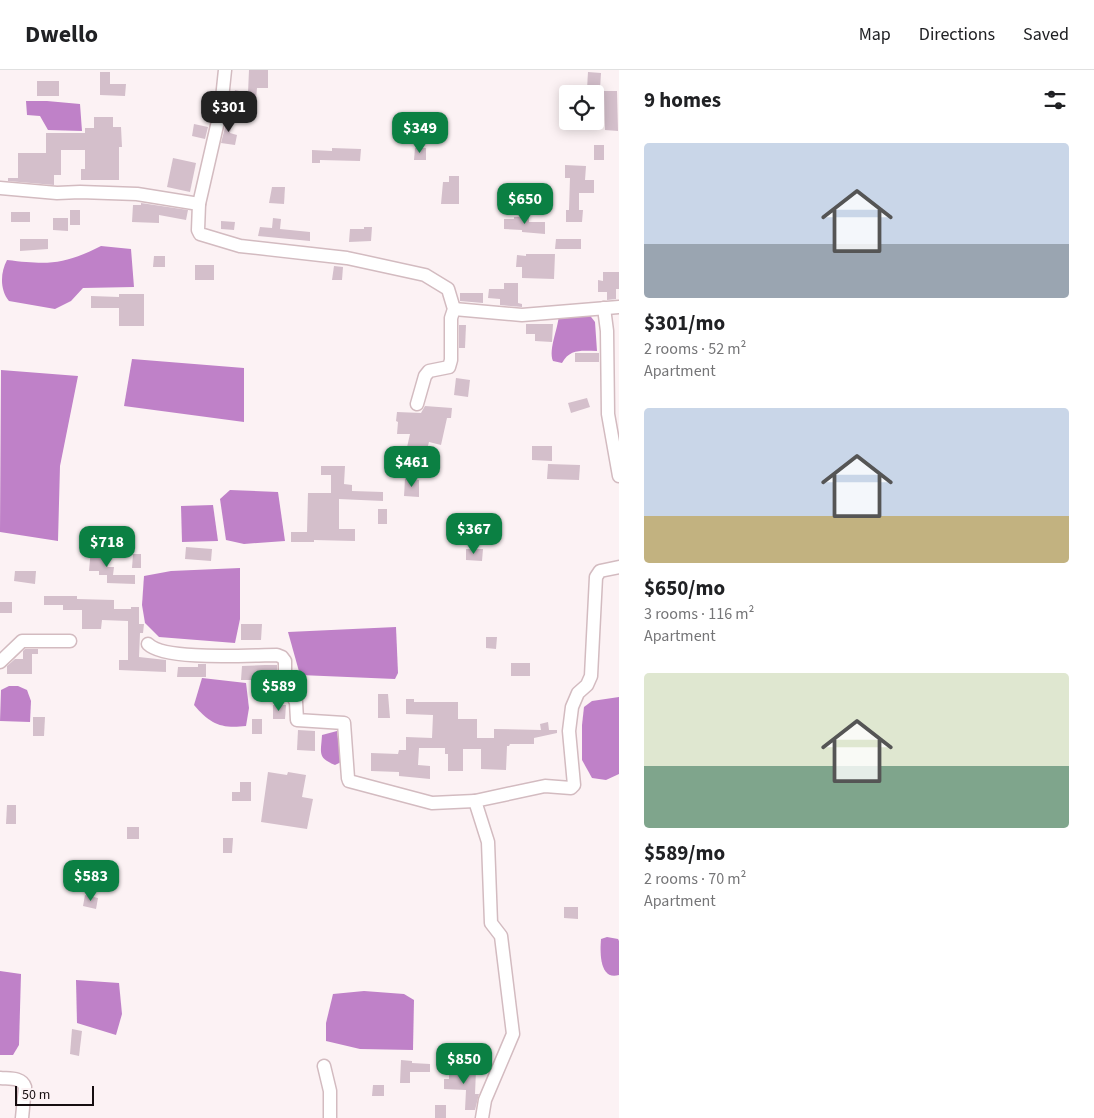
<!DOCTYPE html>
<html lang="en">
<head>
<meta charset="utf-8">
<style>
  body { margin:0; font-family:"Source Sans 3",sans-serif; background:#f6f6f6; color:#202124; height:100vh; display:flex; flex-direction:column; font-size:19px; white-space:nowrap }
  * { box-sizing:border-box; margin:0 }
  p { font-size:16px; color:#757577 }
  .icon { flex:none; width:28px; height:28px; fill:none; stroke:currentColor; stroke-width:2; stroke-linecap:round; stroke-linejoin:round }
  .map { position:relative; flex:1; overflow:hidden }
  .side { display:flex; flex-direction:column; background:#fff; width:475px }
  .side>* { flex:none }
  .buttons { position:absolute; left:559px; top:15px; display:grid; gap:10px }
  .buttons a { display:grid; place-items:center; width:45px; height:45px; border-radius:5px; background:#fff; box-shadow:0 2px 12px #0003; font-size:25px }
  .scale { position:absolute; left:15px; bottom:12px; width:79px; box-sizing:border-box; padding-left:5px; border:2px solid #160e10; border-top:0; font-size:14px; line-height:18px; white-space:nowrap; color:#160e10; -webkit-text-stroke:4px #fcf2f4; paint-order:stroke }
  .price { position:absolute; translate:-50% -42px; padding:0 11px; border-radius:10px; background:#0b8043; color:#fff; font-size:16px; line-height:32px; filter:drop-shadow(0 1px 2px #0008) }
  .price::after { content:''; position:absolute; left:50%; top:30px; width:15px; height:11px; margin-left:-8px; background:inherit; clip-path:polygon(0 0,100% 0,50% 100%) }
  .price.on { background:#222; color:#fff }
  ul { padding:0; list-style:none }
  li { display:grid; align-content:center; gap:10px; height:265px; padding:0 25px }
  li span { display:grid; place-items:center; height:155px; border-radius:5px; color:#555 }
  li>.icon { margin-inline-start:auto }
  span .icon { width:90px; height:90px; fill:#fffc; stroke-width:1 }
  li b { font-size:21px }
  h2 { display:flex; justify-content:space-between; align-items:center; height:60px; padding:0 25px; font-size:21px }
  header { display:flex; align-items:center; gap:30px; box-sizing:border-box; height:70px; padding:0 25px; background:#fff; border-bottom:1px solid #e0e0e0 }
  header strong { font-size:24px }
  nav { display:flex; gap:28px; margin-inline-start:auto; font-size:18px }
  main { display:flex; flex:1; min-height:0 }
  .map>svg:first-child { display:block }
  .water { fill:#bf81c8 }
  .building { fill:#d4bfcb }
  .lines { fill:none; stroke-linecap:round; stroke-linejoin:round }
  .minor-casing { stroke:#d3bbc0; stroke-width:15 }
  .minor { stroke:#fff; stroke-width:12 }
</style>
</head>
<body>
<header>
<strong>Dwello</strong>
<nav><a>Map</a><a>Directions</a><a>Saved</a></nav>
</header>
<main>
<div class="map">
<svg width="619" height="1048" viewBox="0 0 619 1048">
  <rect width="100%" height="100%" fill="#fcf2f4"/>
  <g class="water">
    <polygon points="26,31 47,31 80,34 82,61 48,60 40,46 27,45"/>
    <path d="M 101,176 L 131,179 L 134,217 L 83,218 L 71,231 L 55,239 L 9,231 C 0,220 0,203 7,190 C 49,195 63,195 101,176 Z"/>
    <path d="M 559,243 L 588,243 L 595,252 L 597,281 C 583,281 570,278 562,293 L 553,291 C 548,279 559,257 559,243 Z"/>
    <polygon points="132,289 244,298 244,352 124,336"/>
    <polygon points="1,300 78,306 60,396 58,471 0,462"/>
    <polygon points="230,420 278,422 285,471 244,474 226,470 220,429"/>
    <polygon points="213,435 218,471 182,472 181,436"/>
    <polygon points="240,498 240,549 235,573 159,567 145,553 142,535 144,506 171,501"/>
    <polygon points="396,557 398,603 395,609 300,605 288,562"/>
    <path d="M 202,608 L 246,613 L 249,638 L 246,656 C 221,659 210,654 194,635 Z"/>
    <polygon points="9,616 18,616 27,620 31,631 30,652 0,651 1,620"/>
    <polygon points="619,627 619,704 606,710 592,708 582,690 582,655 584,637 592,631"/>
    <path d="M 337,661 L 341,692 L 335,695 C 317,688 321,683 322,665 Z"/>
    <path d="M 607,867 L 618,869 L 619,871 L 619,905 C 599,911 600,881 601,869 Z"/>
    <polygon points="0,901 21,904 19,975 13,985 0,985"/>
    <polygon points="76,910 119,913 122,944 116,965 77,953"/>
    <polygon points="364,921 404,924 414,930 413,980 360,979 326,971 326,953 333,924"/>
  </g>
  <g class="building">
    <polygon points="249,0 268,0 268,18 257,18 255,41 249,40 247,50 228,45 235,20 248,23"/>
    <polygon points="100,2 110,2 110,14 126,14 125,26 100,25"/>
    <polygon points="588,2 601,3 600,19 587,19"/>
    <rect x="37" y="11" width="22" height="15"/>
    <polygon points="604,21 617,21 618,61 605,60"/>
    <polygon points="228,46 233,47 230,63 237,65 235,75 221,73"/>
    <polygon points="94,47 113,47 113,57 121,57 122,77 119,77 119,110 81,110 81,99 85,99 85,80 61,80 61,105 54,105 54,115 8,111 8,108 18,108 18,83 46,83 46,63 85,63 85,58 94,58"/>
    <polygon points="194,54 208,57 205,69 192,66"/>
    <rect x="594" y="75" width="10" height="15"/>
    <polygon points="332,78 361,79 360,91 320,90 320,93 312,93 312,80 332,81"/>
    <polygon points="415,78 426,78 426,90 414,90"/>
    <polygon points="173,88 196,93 190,122 167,117"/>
    <polygon points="565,95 586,96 585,110 594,110 594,123 579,123 579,140 583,140 582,152 566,152 566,140 569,140 570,108 565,108"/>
    <polygon points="449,106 459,106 459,134 441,134 443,112 449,112"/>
    <polygon points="272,117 285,117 284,134 269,133"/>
    <polygon points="141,133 188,140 186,150 159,145 159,153 132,152 133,135 141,135"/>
    <rect x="70" y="140" width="10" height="15"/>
    <rect x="11" y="142" width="19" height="10"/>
    <polygon points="514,147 529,147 529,152 545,152 545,164 522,162 522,160 504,159 504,149 514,149"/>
    <polygon points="53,148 68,148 68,161 53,160"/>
    <polygon points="273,148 281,149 280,159 310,162 310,171 258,166 260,157 272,158"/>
    <polygon points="221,151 235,152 234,160 221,159"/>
    <polygon points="364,157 372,157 371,171 349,172 350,159 364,159"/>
    <polygon points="20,169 48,169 48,179 20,181"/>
    <polygon points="556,169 581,169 581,179 555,179"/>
    <polygon points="526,184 555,184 554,209 522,208 522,197 516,197 517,185 526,186"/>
    <polygon points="154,186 165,186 165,197 153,197"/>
    <rect x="195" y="195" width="19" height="15"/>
    <polygon points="334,196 343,197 342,210 332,210"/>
    <polygon points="603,202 619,202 619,219 616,219 616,229 607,230 607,222 598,222 598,210 603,211"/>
    <polygon points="504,213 518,213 518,233 522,234 522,237 500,235 500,229 488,228 489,219 504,219"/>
    <polygon points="460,223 483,223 483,233 460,231"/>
    <polygon points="119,224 144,224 144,256 119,256 119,238 91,238 91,226 119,227"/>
    <polygon points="526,254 553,254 552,272 535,271 535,264 526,264"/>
    <polygon points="459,255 466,255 465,278 459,278"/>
    <rect x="575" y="283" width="24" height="9"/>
    <polygon points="456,308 470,310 468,327 454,325"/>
    <polygon points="587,328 590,337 571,343 568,333"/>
    <polygon points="425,336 452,338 451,348 447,348 441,375 429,372 424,391 405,386 410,364 397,364 398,352 396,351 397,342 421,343"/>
    <polygon points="532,376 552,376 552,391 532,390"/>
    <polygon points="548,394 580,395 579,410 547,409"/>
    <polygon points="321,396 345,396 344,414 352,415 352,421 383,422 383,431 339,429 339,459 355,459 355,471 314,470 314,472 291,472 291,462 307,462 308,423 331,423 331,405 321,405"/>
    <polygon points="405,409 419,410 419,427 404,426"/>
    <rect x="378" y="439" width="9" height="15"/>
    <polygon points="186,477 212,479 211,491 185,489"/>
    <polygon points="91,478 108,479 108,497 114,497 113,505 135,505 135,514 107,513 107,505 99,505 99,501 89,501"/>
    <polygon points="466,479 483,479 482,491 466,490"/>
    <polygon points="133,484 141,484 141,498 132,498"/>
    <polygon points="15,501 36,501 35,514 14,511"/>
    <polygon points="44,526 77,526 77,529 114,530 114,539 131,539 131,537 139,537 139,554 144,554 143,563 140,563 139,587 166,590 166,602 119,600 119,590 128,590 128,551 102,550 101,559 82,559 82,540 63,540 63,535 44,535"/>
    <rect x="0" y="532" width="12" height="11"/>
    <polygon points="241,554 262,554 261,570 241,570"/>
    <polygon points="486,567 497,567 496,579 486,578"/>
    <polygon points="25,579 38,579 38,584 32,584 32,604 7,604 7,596 15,589 23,589 23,581"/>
    <rect x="511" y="593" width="19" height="13"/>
    <polygon points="198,594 206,594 206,607 177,607 178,597 198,597"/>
    <polygon points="265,595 277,595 277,613 280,625 267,624 267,610 241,610 242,596"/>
    <polygon points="378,624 388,624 390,648 378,648"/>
    <polygon points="406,629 414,629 414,632 458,632 458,649 477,649 477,668 494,668 494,659 541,660 540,654 548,652 549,660 557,660 557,663 534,668 534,674 510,674 509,676 507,676 506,700 481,699 481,679 463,679 463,701 448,701 448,684 445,684 445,678 419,678 418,695 430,696 430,709 399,706 399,702 371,701 371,683 398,684 399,680 406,680 406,667 432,668 433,645 406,644"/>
    <polygon points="273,635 286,635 285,649 273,649"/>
    <polygon points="33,647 45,647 44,666 33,666"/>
    <rect x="252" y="649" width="10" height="15"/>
    <polygon points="298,660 315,661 315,681 297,680"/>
    <polygon points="268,702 287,705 288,702 306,705 302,727 313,729 307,759 261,752"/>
    <polygon points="240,712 251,712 251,731 232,731 232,722 240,722"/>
    <polygon points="7,735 16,735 16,754 6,754"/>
    <rect x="127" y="757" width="12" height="12"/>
    <polygon points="223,768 233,768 232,783 223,783"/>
    <polygon points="85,825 98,828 96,839 83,836"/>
    <polygon points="564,837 578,837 578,849 564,848"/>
    <polygon points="72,959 82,961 79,986 70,984"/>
    <polygon points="401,990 412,991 412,993 430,994 430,1002 410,1002 410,1013 400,1013"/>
    <polygon points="449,998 476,1000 475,1024 479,1024 475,1040 465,1040 466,1020 444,1019 444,1009 449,1009"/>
    <polygon points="373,1015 384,1015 384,1026 372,1026"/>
    <rect x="435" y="1035" width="11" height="13"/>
  </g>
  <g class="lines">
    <defs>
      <g id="minor">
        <polyline points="0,118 57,123 80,122 137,124 199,134 198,160 200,164 240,176 347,188 425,205 448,219 454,239 451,248 451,290 449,297 429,301 425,306 417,334"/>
        <polyline points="199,134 221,38 225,0"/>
        <polyline points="604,238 607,261 608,344 619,406"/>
        <polyline points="454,239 522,245 619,237"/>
        <path d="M 148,574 C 165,591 250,585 277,585 L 282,587 L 285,591 L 285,613 L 296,632 L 297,650 L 344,653 L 348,708 L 349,711 L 432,733 L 475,731"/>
        <polyline points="0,592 22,571 70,571"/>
        <polyline points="324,996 330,1021 330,1048"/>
        <path d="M 0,1008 C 9,1009 22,1007 25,1017 L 22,1048"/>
        <polyline points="482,1048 485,1030 513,964 501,866 491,853 488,772 475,731 545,716 571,718 574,715 569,661 572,637 578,623 587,615 591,606 596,507 600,501 619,497"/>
      </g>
    </defs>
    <use href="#minor" class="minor-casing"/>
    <use href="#minor" class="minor"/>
  </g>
</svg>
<div class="buttons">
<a><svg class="icon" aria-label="locate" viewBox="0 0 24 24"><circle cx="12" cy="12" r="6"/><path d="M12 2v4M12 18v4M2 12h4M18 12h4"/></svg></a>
</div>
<div class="scale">50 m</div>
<b class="price on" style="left:229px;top:63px">$301</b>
<b class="price" style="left:420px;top:84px">$349</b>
<b class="price" style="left:525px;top:155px">$650</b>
<b class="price" style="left:412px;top:418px">$461</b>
<b class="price" style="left:474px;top:485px">$367</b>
<b class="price" style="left:107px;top:498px">$718</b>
<b class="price" style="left:279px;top:642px">$589</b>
<b class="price" style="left:91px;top:832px">$583</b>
<b class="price" style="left:464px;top:1015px">$850</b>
</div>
<section class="side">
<h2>9 homes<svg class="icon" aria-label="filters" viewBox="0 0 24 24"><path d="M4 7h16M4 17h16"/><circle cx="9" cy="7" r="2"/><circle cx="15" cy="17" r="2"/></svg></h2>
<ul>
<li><span style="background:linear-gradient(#c9d6e8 65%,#9aa5b1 0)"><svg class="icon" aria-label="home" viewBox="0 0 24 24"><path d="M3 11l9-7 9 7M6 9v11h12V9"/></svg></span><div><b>$301/mo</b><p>2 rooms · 52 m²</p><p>Apartment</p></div></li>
<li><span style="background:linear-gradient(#c9d6e8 70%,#c2b280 0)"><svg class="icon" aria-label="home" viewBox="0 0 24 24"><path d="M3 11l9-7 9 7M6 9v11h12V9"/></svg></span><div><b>$650/mo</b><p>3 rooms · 116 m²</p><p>Apartment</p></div></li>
<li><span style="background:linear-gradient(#dfe7d0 60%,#7fa58c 0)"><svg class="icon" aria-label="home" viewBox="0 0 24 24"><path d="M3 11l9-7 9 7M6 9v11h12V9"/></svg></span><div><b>$589/mo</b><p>2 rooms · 70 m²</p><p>Apartment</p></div></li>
</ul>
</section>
</main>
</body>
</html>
